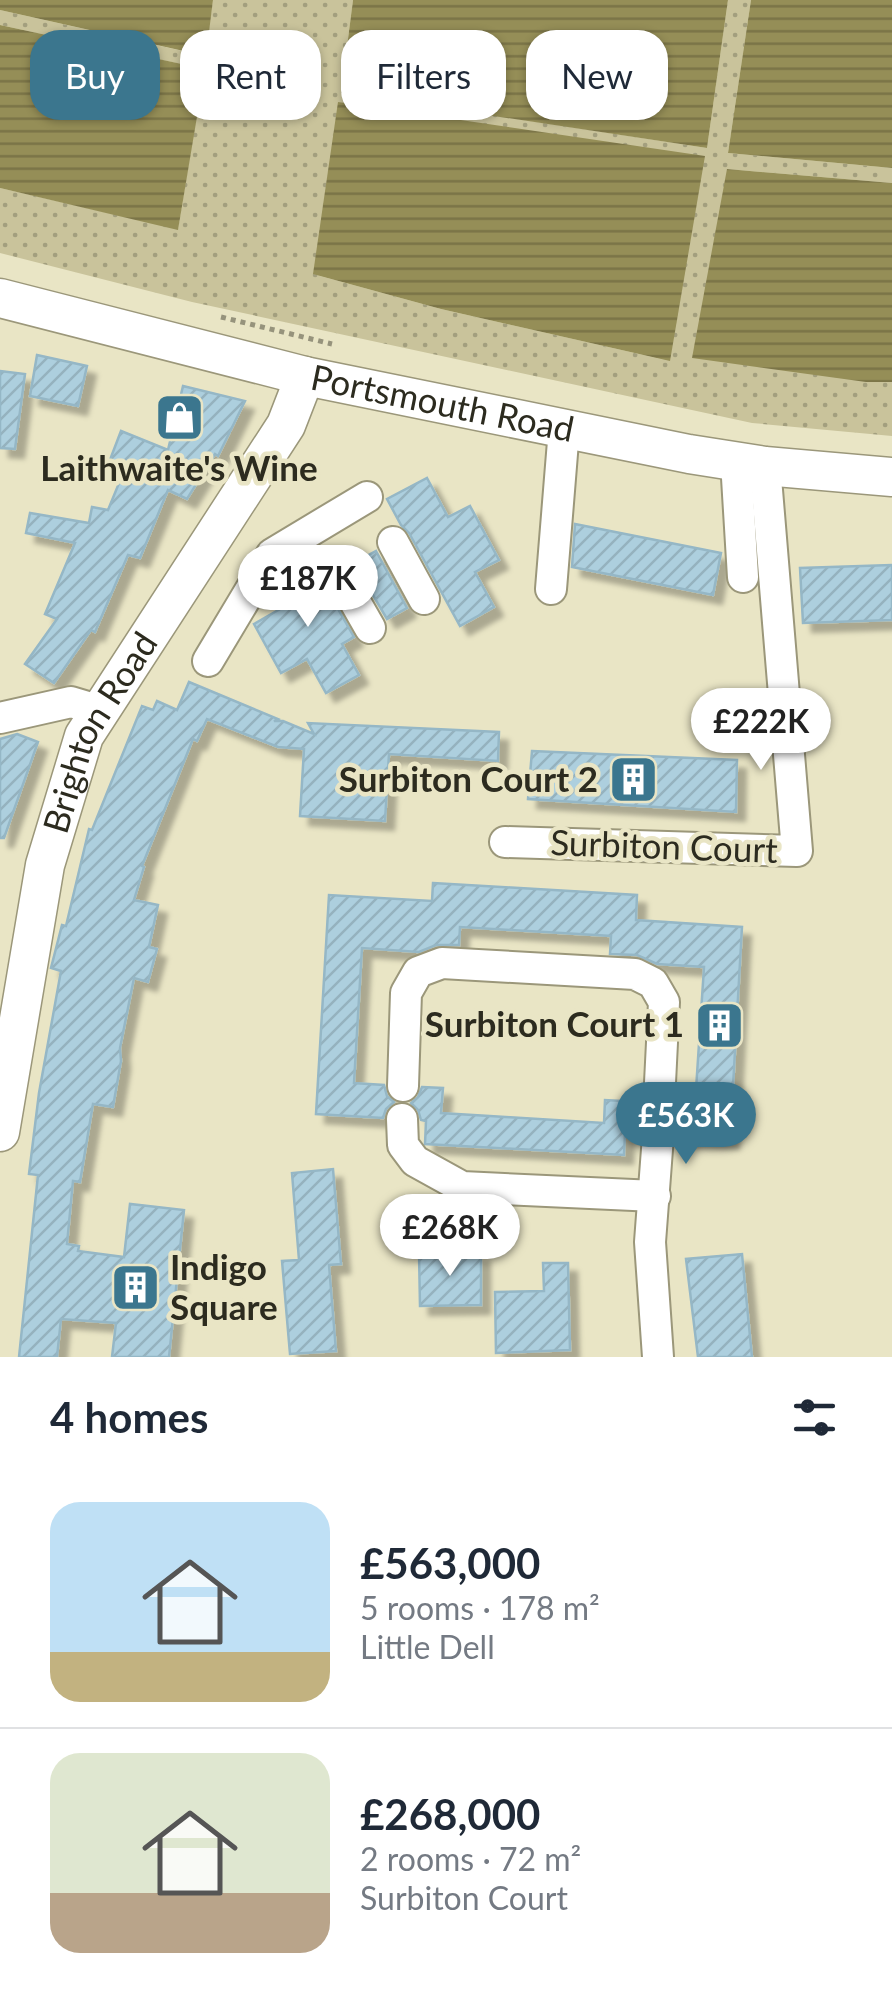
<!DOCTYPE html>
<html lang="en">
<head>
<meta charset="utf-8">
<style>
  body { margin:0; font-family:Lato,sans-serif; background:#f2f2f3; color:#1f2937; height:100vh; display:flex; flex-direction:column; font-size:38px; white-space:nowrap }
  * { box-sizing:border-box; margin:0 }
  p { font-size:32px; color:#747a83 }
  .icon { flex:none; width:55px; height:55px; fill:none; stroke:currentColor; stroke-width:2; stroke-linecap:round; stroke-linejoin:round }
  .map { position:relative; height:1357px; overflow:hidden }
  .details { display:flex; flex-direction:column; background:#fff; flex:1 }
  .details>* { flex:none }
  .guide { position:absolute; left:30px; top:30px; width:832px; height:90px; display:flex; gap:20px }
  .price { position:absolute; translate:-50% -85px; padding:0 22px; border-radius:35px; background:#fff; color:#222; font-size:32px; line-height:65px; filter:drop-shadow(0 2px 5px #0008) }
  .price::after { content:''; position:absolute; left:50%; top:60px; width:30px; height:22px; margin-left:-15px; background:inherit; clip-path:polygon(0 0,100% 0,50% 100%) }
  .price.selected { background:#3b768e; color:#fff }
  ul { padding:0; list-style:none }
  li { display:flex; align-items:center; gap:30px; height:250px; padding:0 50px }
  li+li { border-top:2px solid #e0e1e3 }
  li span { display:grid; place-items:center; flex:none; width:280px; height:200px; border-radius:30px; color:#555 }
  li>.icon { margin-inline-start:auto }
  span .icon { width:120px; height:120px; fill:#fffc; stroke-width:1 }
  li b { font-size:42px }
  h2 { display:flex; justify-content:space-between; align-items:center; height:120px; padding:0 50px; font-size:42px }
  .chip { padding:0 35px; border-radius:30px; background:#fff; box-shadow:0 2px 8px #0004; font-size:35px; line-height:90px }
  .chip.selected { background:#3b768e; color:#fff }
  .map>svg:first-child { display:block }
  .grass { fill:url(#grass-dots); fill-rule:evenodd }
  .water { fill:url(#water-rules) }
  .building { fill:url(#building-hatch); stroke:#95b7c6; stroke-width:2.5; filter:url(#shadow) }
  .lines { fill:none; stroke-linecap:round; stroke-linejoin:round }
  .minor-casing { stroke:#9b977a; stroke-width:34 }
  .major-casing { stroke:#9b977a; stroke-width:41 }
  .path { stroke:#96937c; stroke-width:5; stroke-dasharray:5 5; stroke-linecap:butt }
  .minor { stroke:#fff; stroke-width:30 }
  .major { stroke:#fff; stroke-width:38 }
  .labels { text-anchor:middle; stroke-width:9; stroke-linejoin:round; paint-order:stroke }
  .street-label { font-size:35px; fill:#2c2b1f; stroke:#e9e5c5 }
  .poi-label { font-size:35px; font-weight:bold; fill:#2c2b1f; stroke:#e9e5c5; text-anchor:end }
</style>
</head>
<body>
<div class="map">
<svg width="892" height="1357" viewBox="0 0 892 1357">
  <defs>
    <pattern id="grass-dots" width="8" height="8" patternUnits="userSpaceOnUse" patternTransform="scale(2.5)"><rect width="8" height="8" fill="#c9c39b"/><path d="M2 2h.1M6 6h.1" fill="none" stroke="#a39f7e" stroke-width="1.8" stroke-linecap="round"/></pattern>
    <pattern id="water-rules" width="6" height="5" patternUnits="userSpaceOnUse" patternTransform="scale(2.5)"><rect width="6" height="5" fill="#958e57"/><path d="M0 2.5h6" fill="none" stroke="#7a7447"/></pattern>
    <pattern id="building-hatch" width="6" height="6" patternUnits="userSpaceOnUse" patternTransform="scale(2.5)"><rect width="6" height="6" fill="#adcfde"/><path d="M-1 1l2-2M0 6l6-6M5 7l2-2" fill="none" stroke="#95b2be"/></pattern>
    <filter id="shadow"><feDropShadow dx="9" dy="9" stdDeviation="2.5" flood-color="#0004"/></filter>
  </defs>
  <rect width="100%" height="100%" fill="#e9e5c5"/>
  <path class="grass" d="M 213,0 L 353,0 L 341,92 L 707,148 L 728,0 L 751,0 L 728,153 L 892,168 L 892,183 L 727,169 L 866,382 L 892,382 L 892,436 L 752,423 L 192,302 L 0,253 L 0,188 L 178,229 L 204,69 L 0,25 L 0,10 L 205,56 ZM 313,274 L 670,361 L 441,309 Z"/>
  <g class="water">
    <polygon points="0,0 213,0 206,56 0,10"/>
    <polygon points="353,0 728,0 707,148 341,93"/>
    <polygon points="751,0 892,0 892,168 728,153"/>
    <polygon points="0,25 205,69 178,230 0,188"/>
    <polygon points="338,102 705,156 670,361 441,309 313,274"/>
    <polygon points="727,169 892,183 892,382 866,382 692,358"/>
  </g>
  <g class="building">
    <polygon points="37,355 87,366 78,406 30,396"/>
    <polygon points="0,371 25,374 15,449 0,448"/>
    <polygon points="183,386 245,401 218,456 215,454 187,499 168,490 140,558 128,555 95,632 91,630 54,683 25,664 57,619 45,614 75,543 26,533 30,513 89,523 92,507 108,510 124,471 108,465 121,431 168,450"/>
    <polygon points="427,478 448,517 470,506 499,560 475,572 494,607 460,626 409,533 401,525 387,499"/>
    <polygon points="575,524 721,553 713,595 572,567"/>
    <polygon points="376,551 407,608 387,619 354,563"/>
    <polygon points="296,561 310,587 322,581 354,637 342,644 359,675 326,693 307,659 281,673 254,624 280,609 271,592 286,568"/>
    <polygon points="892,565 892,620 803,623 800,568"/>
    <polygon points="189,682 278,719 274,721 283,721 314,734 308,723 499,732 498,761 389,754 385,821 300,816 304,749 278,747 207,719 197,741 193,739 142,866 144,867 134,900 158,905 149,947 157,949 148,982 134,978 120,1048 121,1061 113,1107 93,1104 80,1182 73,1181 67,1244 79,1246 78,1251 124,1257 130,1204 184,1210 169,1357 112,1357 116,1323 61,1319 57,1357 19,1357 38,1175 29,1174 39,1093 61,971 51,968 62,925 66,926 89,829 92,830 142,706 153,710 157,701 177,710"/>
    <polygon points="17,734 38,742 4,838 0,838 0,739"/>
    <polygon points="532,751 737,760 736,812 528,799"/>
    <polygon points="433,883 637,895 636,920 742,927 730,1140 677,1137 674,1127 667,1120 674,1114 678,1104 695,1105 704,967 657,964 637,955 610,954 611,936 460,927 459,945 436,945 419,952 362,948 354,1083 384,1085 387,1096 394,1102 386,1109 383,1118 316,1114 329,895 432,901"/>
    <polygon points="422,1087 443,1088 441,1113 604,1123 605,1100 640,1102 643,1112 650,1119 639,1134 625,1133 624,1155 425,1144 426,1121 421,1120 418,1110 411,1103 418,1097"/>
    <polygon points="333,1169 341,1264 329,1265 336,1351 290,1354 282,1261 299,1260 292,1173"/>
    <polygon points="419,1253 481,1253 481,1305 420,1306"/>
    <polygon points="742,1254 752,1357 698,1357 686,1259"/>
    <polygon points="543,1263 568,1263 570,1350 496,1353 495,1292 544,1291"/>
  </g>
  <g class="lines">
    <defs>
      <g id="minor">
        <polyline points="736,461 743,577"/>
        <polyline points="393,542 424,599"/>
        <polyline points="338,572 370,628"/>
        <polyline points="551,589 564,429"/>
        <polyline points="208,661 272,554 367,497"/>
        <polyline points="0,718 71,702 101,711"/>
        <polyline points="505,842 797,851 765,466"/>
        <polyline points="403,1086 406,993 418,972 442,963 635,974 653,983 664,1002 659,1103"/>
        <polyline points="402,1119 403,1145 415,1161 462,1187 655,1196"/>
        <polyline points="658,1136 650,1242 658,1357"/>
      </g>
      <g id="major">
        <path id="s1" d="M 0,298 L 305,376 L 689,454 L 765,466 L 892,477"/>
        <path id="s2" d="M 0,1132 L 45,865 L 84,736 L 286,425 L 305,376"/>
      </g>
    </defs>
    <use href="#minor" class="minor-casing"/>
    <use href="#major" class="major-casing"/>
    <polyline class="path" points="221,317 332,344"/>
    <use href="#minor" class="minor"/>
    <use href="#major" class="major"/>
  </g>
  <defs>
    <symbol id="shop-square" viewBox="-11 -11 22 22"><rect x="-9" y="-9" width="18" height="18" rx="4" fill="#3b768e" stroke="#e9e5c5"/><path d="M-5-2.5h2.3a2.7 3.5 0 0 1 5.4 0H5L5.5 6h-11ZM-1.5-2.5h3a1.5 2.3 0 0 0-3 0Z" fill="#fff"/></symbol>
    <symbol id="building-square" viewBox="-11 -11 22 22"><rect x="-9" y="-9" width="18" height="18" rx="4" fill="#3b768e" stroke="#e9e5c5"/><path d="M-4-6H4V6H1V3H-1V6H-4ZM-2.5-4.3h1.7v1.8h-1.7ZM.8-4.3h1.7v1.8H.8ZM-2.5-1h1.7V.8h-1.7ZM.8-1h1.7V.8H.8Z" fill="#fff"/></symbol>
  </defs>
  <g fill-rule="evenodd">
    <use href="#shop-square" x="152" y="390" width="55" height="55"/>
    <use href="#building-square" x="606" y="752" width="55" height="55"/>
    <use href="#building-square" x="692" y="998" width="55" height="55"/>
    <use href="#building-square" x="108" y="1260" width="55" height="55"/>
  </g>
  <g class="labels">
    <g class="street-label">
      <text dy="12" stroke="none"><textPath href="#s1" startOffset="455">Portsmouth Road</textPath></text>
      <text dy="12" stroke="none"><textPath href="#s2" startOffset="415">Brighton Road</textPath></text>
      <text transform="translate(664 847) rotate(2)" y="12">Surbiton Court</text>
    </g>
    <g class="poi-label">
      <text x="179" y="481" text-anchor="middle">Laithwaite's Wine</text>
      <text x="598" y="792">Surbiton Court 2</text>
      <text x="684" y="1037">Surbiton Court 1</text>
      <text x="170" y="1280" text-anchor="start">Indigo<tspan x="170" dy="40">Square</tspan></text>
    </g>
  </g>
</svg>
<b class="price" style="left:308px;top:630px">£187K</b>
<b class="price" style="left:761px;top:773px">£222K</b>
<b class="price selected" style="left:686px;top:1167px">£563K</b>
<b class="price" style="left:450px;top:1279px">£268K</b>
<div class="guide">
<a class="chip selected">Buy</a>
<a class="chip">Rent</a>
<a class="chip">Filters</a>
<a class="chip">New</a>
</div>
</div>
<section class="details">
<h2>4 homes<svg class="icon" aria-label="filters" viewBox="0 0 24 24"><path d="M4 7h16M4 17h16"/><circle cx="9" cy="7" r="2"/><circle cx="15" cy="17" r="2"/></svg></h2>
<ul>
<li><span style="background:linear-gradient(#bfe0f5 75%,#c2b280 0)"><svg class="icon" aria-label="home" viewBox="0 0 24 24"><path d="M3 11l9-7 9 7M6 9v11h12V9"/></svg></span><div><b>£563,000</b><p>5 rooms · 178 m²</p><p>Little Dell</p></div></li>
<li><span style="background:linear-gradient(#dfe7d0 70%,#b9a48a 0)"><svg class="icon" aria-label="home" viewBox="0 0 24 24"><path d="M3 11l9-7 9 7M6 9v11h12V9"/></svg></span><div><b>£268,000</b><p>2 rooms · 72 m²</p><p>Surbiton Court</p></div></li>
</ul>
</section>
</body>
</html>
